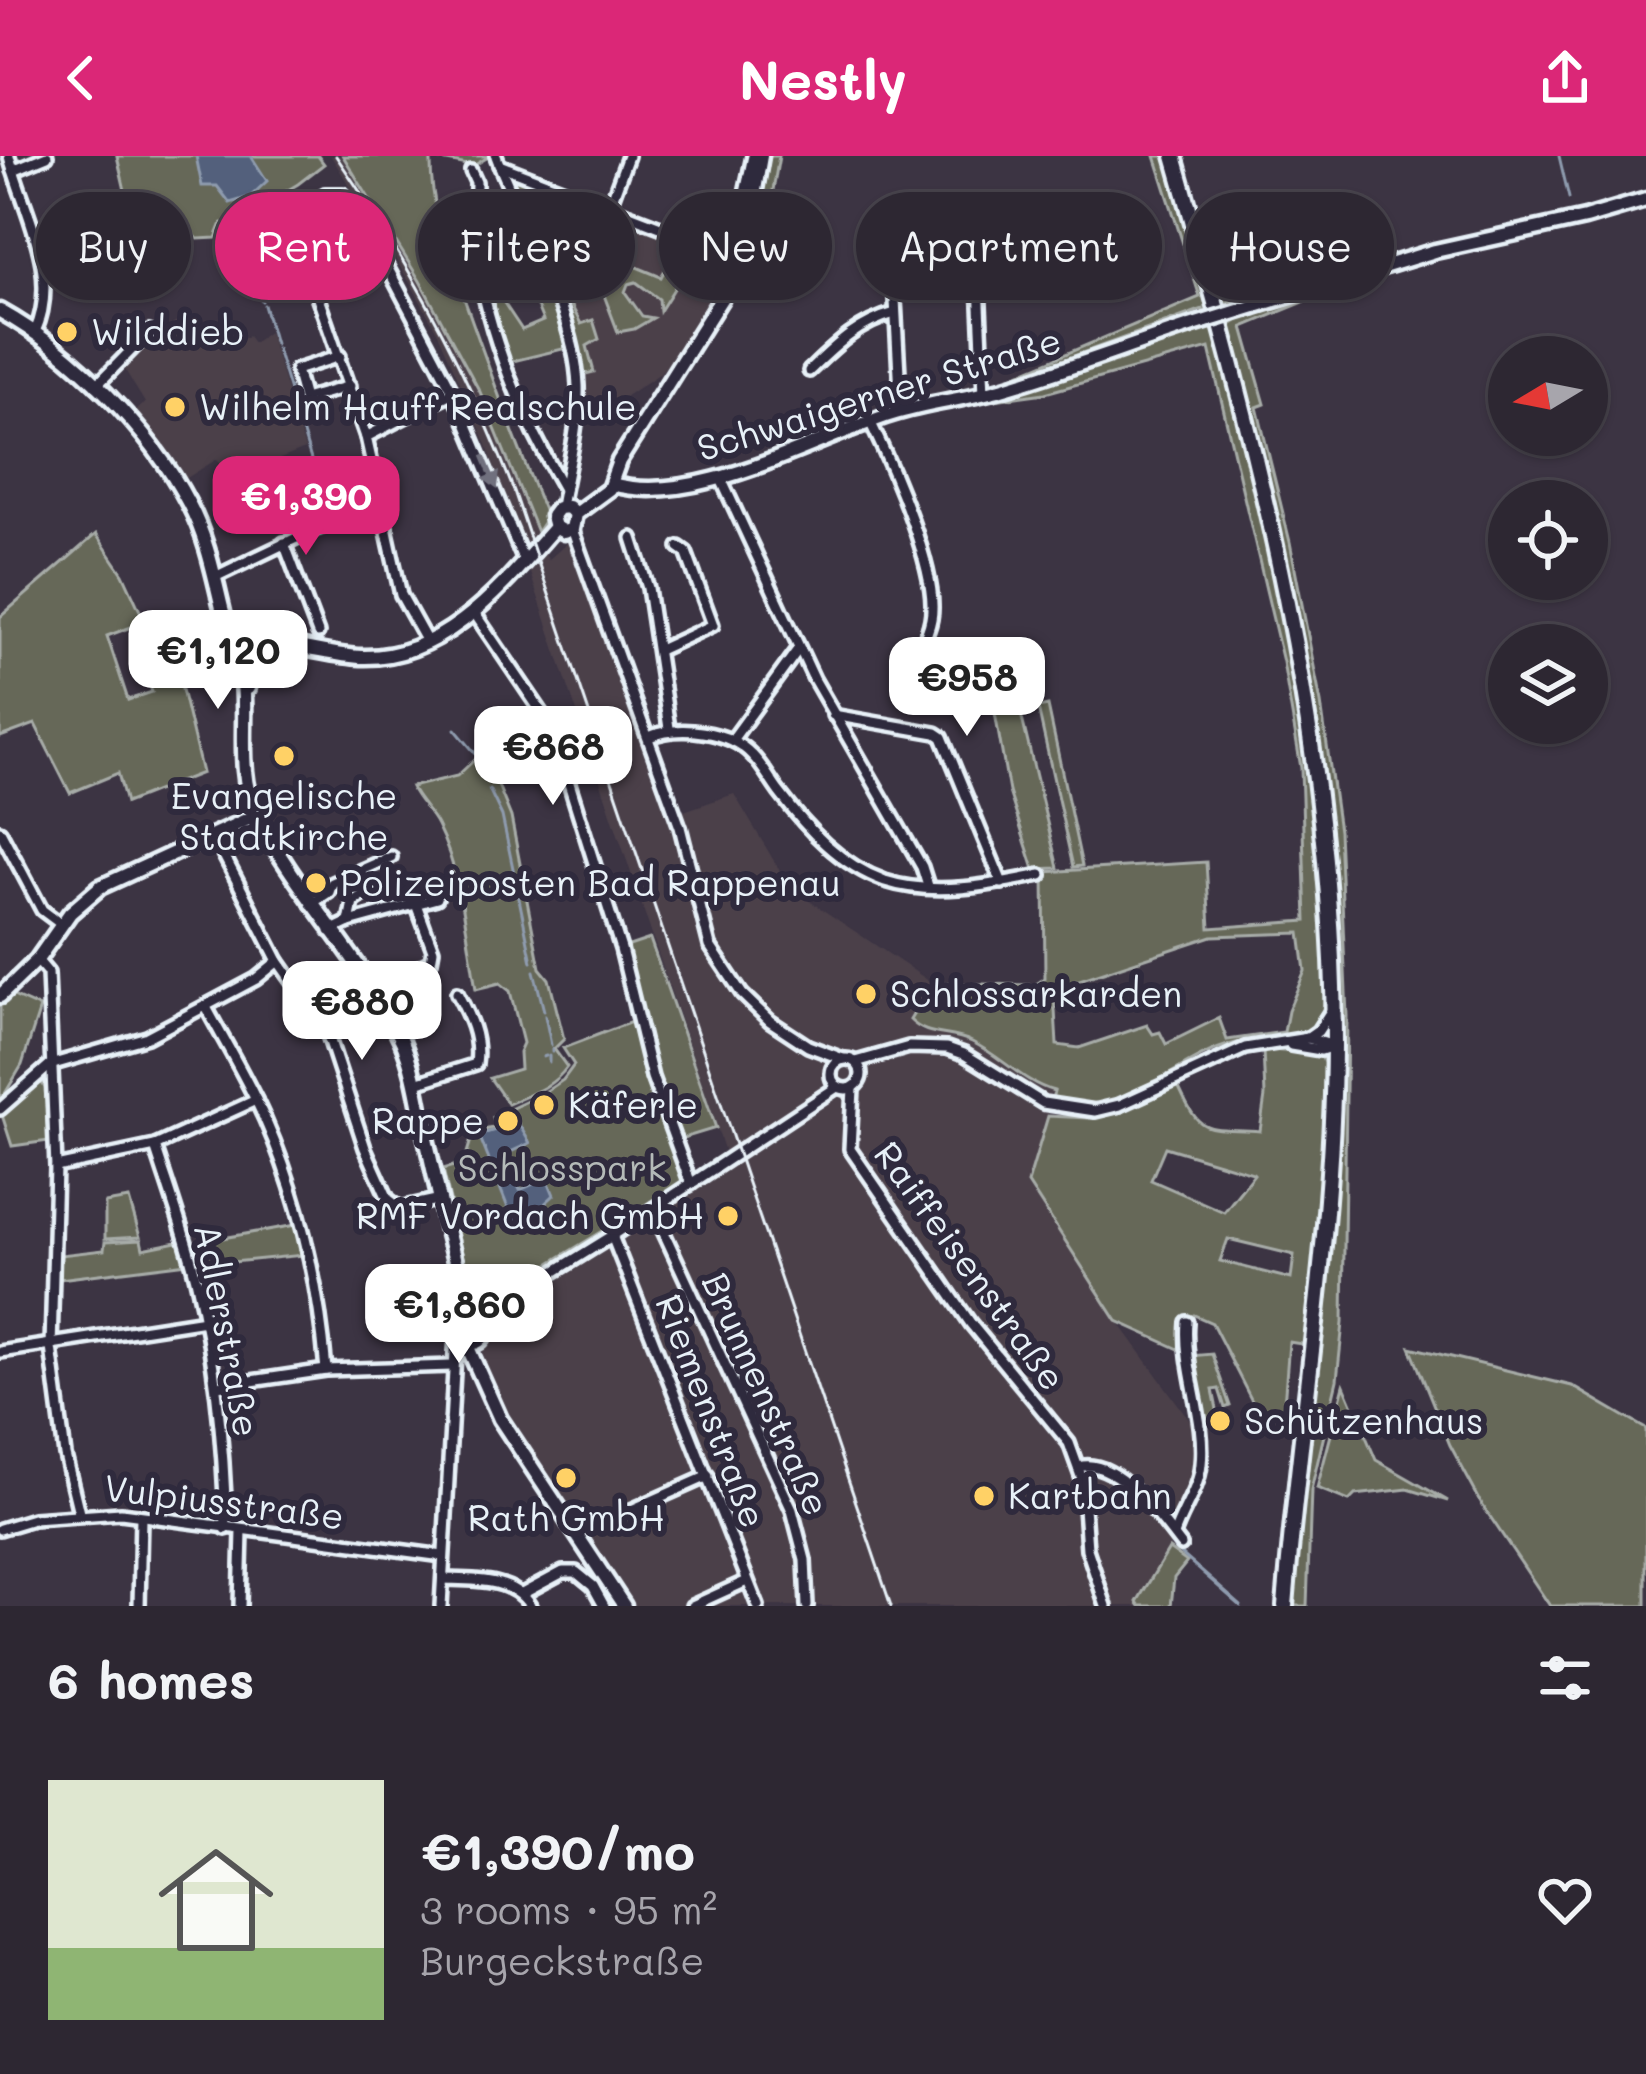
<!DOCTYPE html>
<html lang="en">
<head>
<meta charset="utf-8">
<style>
  body { margin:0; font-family:Mali,sans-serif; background:#39333e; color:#f1f3f6; height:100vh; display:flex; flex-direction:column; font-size:45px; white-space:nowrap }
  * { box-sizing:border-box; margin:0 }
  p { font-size:39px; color:#a7a5ac }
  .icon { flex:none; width:66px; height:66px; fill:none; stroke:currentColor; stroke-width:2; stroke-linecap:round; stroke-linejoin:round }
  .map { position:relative; height:1450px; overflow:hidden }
  .details { display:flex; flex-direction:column; background:#2d2732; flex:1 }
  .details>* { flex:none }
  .banner { position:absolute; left:36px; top:36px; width:1575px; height:108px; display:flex; gap:24px }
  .needle { width:78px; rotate:260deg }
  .controls { position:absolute; left:1488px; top:180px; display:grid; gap:24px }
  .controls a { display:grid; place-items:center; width:120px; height:120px; border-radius:50%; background:#2d2732; box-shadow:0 3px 9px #0004,0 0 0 3px #48444d; font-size:60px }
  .price { position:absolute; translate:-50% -102px; padding:0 27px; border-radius:24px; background:#fff; color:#222; font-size:39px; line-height:78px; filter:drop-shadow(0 3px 6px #0008) }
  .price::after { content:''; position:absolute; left:50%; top:72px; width:36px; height:27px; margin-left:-18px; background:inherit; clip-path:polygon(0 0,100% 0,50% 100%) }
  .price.active { background:#db2777; color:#fff }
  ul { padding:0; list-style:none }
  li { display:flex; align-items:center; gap:36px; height:300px; padding:0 48px }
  li span { display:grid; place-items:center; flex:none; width:336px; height:240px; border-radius:0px; color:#555 }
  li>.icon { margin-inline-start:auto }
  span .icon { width:144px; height:144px; fill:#fffc; stroke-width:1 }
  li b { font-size:51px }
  h2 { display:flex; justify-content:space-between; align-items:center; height:144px; padding:0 48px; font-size:51px }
  .tag { padding:0 42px; border-radius:54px; background:#2d2732; box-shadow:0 3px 9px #0004,0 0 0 3px #48444d; font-size:42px; line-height:108px }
  .tag.active { background:#db2777; color:#fff }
  header { display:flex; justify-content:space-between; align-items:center; height:156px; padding:0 48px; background:#db2777; color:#fff; font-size:54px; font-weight:700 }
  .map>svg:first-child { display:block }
  .built { fill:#4b404a }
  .green { fill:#666759; stroke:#a7aca8; stroke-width:3; fill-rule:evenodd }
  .water { fill:#52617c; stroke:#8e9bae; stroke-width:3 }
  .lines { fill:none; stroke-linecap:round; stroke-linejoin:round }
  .stream { stroke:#8e9bae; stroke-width:3 }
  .minor-casing { stroke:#e8f1f8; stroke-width:18 }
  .tertiary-casing { stroke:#e8f1f8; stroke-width:21 }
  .secondary-casing { stroke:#e8f1f8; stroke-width:22 }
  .minor { stroke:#2f2a3d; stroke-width:9 }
  .tertiary { stroke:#2f2a3d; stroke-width:12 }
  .secondary { stroke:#2f2a3d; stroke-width:14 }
  .rail { stroke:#e8f1f8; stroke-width:3 }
  .tertiary-bridge-casing { stroke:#e8f1f8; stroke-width:21; stroke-linecap:butt }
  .tertiary-bridge { stroke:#2f2a3d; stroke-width:12 }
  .oneway { fill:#70707e }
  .poi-dot { fill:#ffd166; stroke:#2f2a3d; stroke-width:4.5 }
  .labels { text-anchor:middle; stroke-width:12; stroke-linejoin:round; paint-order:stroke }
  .poi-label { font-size:36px; fill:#e8f1f8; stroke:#2f2a3d; text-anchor:start }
  .street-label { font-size:36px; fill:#e8f1f8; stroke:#2f2a3d }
  .park-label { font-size:36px; fill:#b4bab8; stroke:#2f2a3d }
</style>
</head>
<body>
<header><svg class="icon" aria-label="back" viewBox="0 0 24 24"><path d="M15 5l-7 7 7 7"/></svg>Nestly<svg class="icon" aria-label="share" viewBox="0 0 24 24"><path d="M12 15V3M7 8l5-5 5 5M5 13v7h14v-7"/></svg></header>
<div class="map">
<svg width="1646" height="1450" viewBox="0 0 1646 1450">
  <rect width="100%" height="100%" fill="#3c3443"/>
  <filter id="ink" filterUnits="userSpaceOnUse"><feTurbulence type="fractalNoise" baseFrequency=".00833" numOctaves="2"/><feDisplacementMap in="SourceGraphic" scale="24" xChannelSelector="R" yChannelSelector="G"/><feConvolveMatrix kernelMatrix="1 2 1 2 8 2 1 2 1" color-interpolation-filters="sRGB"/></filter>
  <g filter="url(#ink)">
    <g class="built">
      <polygon points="331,0 343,0 352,13 420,125 480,236 548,404 581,375 675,658 734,638 780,715 805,742 932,827 910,863 921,875 971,885 1036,930 1055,935 1028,1027 1108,1152 1191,1266 1206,1311 1190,1356 1137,1446 1140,1450 626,1450 520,1291 489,1228 482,1192 493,1163 502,1154 733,1008 726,999 487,289 440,181 412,130"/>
      <polygon points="515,17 721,99 727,105 707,157 692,181 659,218 592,263 585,252 573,186"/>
      <polygon points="183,162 200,189 222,176 232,190 248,180 253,187 269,176 305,293 280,303 283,313 240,336 217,303 185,323 135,255 145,247 122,209 145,186"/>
    </g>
    <g class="green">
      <polygon points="117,0 318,0 324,8 298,28 229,69 222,67 216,82 198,83 194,79 183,80 159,52 134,73"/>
      <path d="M 343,0 L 490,0 L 473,10 L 431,2 C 430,47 445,86 459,128 C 487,207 514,284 547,361 L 537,376 L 480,236 L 420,125 Z"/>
      <polygon points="767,0 779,0 762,97 750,93"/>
      <path d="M 1155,0 L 1169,0 C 1222,188 1273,377 1304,570 C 1319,663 1335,769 1322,862 C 1301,888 1266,880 1236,887 C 1192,897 1159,930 1118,944 C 1097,951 1073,947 1052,943 L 1054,935 C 1022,926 1001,900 972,886 C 949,875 927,882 910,864 L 932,827 L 1035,829 L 1045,822 L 1044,716 L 1206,706 L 1210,772 L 1306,765 L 1301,612 L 1283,506 L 1209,192 L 1045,237 L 979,246 L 1206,172 L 1203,153 L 988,231 L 1200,141 ZM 1300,777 L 1305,815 L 1288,855 L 1284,876 L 1227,884 L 1219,862 L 1166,888 L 1160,876 L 1153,878 L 1147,869 L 1079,892 L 1057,889 L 1054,836 L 1061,830 L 1212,780 Z"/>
      <path d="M 512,17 L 583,44 C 571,74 568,96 585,125 L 569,130 L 572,139 L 568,143 L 581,168 L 593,164 L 599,183 L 587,190 L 594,216 L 582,219 L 573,180 L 511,27 Z"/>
      <polygon points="494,93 499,106 492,118 504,147 522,174 543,165 534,143 549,136 567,192 509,206 479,96"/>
      <polygon points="621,95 622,105 661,121 666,112 680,123 660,155 659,143 636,126 628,128 625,136 642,160 653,162 634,173 618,176 596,118 600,116 598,107 609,96 619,100"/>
      <path d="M 1431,100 L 1436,103 L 1318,140 L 1243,171 L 1265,248 L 1257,251 L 1290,386 L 1321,547 L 1339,675 L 1347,860 L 1343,1167 L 1337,1224 L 1311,1334 L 1307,1450 L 1292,1450 C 1304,1317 1321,1185 1331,1051 C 1334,1009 1342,967 1342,924 C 1344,655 1288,394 1219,136 L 1299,118 L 1301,125 L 1228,146 L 1234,167 L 1249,157 Z"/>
      <polygon points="96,378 123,418 145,466 107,480 128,544 152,536 134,482 178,468 197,520 180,525 202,617 126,647 118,617 70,637 35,568 0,581 0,461"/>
      <polygon points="1048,550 1082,710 1073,711 1038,552"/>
      <polygon points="1020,554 1058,712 1034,713 1009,636 995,557"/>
      <path d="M 484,595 L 511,661 L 540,812 L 549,823 L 564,883 L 554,893 L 567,911 C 553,931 531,938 508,948 L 490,922 L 520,913 L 519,896 L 523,887 L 510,835 L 500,827 L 476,833 C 467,780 462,718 437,669 C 430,655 418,646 411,631 L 457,620 Z"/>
      <polygon points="650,783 716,972 677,984 656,922 626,791"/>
      <polygon points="11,839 40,852 22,909 0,946 0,848"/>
      <polygon points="634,865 647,924 684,1026 484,1147 472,1142 443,1013 464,1007 473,977 496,971 493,961 542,938 563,924 574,909 563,892"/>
      <path d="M 1263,893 L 1321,899 L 1324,907 L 1323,990 L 1308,1189 L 1289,1186 L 1283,1261 L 1258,1257 L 1212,1167 L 1194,1159 L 1181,1169 L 1181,1194 L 1117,1165 L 1028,1027 L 1048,960 L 1089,962 L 1150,940 L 1176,925 C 1201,981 1202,971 1260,975 L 1265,940 ZM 1165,991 L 1253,1017 L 1254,1018 L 1224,1056 L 1151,1024 ZM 1228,1083 L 1294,1099 L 1291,1123 L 1220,1105 Z"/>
      <polygon points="41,925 45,932 49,985 12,990 2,959 34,926"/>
      <polygon points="129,1043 140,1081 105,1083 105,1047"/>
      <polygon points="296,1069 304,1099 202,1109 195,1087"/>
      <polygon points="141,1084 143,1093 182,1085 188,1107 59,1123 60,1099 104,1094 105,1086"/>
      <polygon points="1410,1191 1572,1230 1646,1273 1646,1450 1550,1450 1483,1350 1450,1289"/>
      <polygon points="1212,1198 1230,1250 1225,1252 1219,1233 1213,1234 1219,1263 1201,1267 1189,1200"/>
      <polygon points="1344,1229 1376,1304 1448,1345 1408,1333 1355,1339 1349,1345 1317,1332"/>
      <polygon points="1169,1393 1187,1406 1174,1422 1171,1450 1140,1450 1137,1446"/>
    </g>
    <g class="water">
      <polygon points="196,0 251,0 267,25 250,41 230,47 217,30 202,30"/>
      <polygon points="518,967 530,987 504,999 520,1034 547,1022 554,1039 537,1055 514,1067 479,979"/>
    </g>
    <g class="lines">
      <g class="stream">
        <polyline points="1559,0 1569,42"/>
        <polyline points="248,99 262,145"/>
        <polyline points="264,149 275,188"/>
        <polyline points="277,193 316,320"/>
        <polyline points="317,325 328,362"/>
        <polyline points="455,573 481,604"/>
        <polyline points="485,611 489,623"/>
        <polyline points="489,633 502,660 515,722"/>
        <polyline points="516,728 532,806"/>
        <polyline points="534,815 544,855"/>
        <polyline points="545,860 551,889"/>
        <polyline points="552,893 552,896"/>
        <polyline points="549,900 549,906"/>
        <polyline points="543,901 546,900"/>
        <polyline points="1178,1395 1241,1450"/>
      </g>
      <defs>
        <g id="minor">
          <path d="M 9,0 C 24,57 61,117 35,176"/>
          <path d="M 496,0 C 522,70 575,154 578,230 C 579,271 568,310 561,351"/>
          <polyline points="499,9 741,102"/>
          <polyline points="13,14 47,0"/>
          <path d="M 471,15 L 476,26 C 476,51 473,75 477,100 C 487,179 524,265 564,333"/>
          <polyline points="610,49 628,0"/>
          <polyline points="476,69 515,49"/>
          <polyline points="977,83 984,238"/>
          <polyline points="732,98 753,0"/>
          <polyline points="340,200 296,214 304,243 350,230"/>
          <path d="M 809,215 C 836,189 858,167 895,157"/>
          <polyline points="96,230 149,176"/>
          <polyline points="901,255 894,125 904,107 977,91"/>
          <path d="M 870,265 C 890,307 940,418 931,463 C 929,475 923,487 918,498"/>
          <polyline points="366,281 453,236"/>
          <polyline points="721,323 814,523 922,711 928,730"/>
          <polyline points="572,373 680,671 710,790 742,838 770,865 808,890 843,903"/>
          <polyline points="632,382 648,432 669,572"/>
          <polyline points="284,387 318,477"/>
          <polyline points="215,421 313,374 383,350"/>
          <polyline points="475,458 551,570 621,793 652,921 691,1028"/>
          <polyline points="426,484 401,439 366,281 294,73 298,55 325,38 343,38 365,69 453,236 524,405"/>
          <polyline points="659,494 713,469 686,396 679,391"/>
          <polyline points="833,559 936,577 942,581 1002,727"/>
          <path d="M 649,581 C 678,569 729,574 752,599 C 763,610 770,624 779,636 C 807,673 840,709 885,725 C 934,741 992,729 1041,719"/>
          <polyline points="732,584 799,492"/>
          <polyline points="0,675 42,754 62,769"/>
          <polyline points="214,680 278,805 326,873 365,992 388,1043 400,1052 441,1043"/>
          <polyline points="311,748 329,736 332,727 391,701"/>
          <polyline points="349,766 437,742"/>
          <polyline points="330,775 349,766 353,746 370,734"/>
          <polyline points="37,804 48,817 56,1011 51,1191 65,1299 79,1357"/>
          <polyline points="374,835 431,805 433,794 416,748"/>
          <path d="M 206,851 C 222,881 240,911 255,942 C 296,1026 318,1121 326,1214"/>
          <polyline points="1308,882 1318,875 1331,855"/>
          <polyline points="1291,889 1321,894 1334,890"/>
          <circle cx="846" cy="918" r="15"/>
          <polyline points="856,906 909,891 947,892 964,898 1043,947 1095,955 1120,949 1245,892 1308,882 1334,890"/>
          <path d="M 416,927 L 476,908 C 480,881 469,860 457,837"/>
          <polyline points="853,932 850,993 971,1168 1069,1287 1082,1323 1087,1393 1106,1450"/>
          <polyline points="0,953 50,909 147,881 256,823 278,805"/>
          <path d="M 155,990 C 169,1034 185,1078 196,1123 C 216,1206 224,1288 226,1373"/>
          <polyline points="56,1011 155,990 256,944"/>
          <polyline points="653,1053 792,1354 805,1404 807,1450"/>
          <polyline points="612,1080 758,1450"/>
          <polyline points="480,1162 612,1080 837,931"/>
          <polyline points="0,1196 205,1164"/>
          <polyline points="217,1230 326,1214 452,1210"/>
          <path d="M 1079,1311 C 1115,1300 1162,1364 1181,1389"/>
          <polyline points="629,1355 708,1320"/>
          <polyline points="0,1373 33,1363 121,1357 443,1400"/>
          <path d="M 1174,1379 C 1181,1356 1199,1333 1201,1308 C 1206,1261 1183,1214 1187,1166"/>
          <path d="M 443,1423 C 472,1424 513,1421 530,1450"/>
          <polyline points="522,1438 563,1416 576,1416 593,1430 604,1450"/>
          <polyline points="139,1450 141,1361"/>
          <polyline points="240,1450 242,1375"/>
          <polyline points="441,1450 456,1179"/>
          <polyline points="692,1450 747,1425"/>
        </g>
        <g id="tertiary">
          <polyline points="1255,150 1435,95 1585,62 1646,44"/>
          <path d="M 0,155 C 72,195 151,274 189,348 C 212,391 217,440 231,486 C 234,495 239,503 241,512 C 250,556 235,612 255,655 C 295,737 364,802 402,885 C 414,913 418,943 424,973 C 438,1035 451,1097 470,1158"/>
          <path d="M 612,328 C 695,352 812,283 892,258 C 930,246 970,243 1008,231 C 1069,213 1129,190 1190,170"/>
          <polyline points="555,371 564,376 572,373 575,358 609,333 619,305 731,127 746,84 761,0"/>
          <polyline points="555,371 552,360 558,352 568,351 575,358"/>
          <path d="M 230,476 C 249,500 262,487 287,490 C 311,492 336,500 361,501 C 445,504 505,427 555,371"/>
          <polyline points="248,532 250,516 267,501 289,492"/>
          <polyline points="0,840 37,804 70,757 100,731 257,659"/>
          <circle cx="470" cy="1173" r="15"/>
          <polyline points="466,1187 500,1263 624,1450"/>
        </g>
        <g id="secondary">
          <path d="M 1174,0 C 1258,294 1334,582 1334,890 C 1333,1078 1300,1263 1285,1450"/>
          <path d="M 1201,93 C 1241,80 1325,42 1359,78 C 1368,87 1370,101 1374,113"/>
        </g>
      </defs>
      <use href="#minor" class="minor-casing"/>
      <use href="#tertiary" class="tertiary-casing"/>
      <use href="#secondary" class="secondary-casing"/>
      <use href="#minor" class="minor"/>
      <use href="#tertiary" class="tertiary"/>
      <use href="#secondary" class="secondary"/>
      <path class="rail" d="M 336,0 C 408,105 468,216 514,335 L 891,1450"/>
      <defs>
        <polyline id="tertiary-bridge" points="1190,170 1255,150"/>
      </defs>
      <use href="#tertiary-bridge" class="tertiary-bridge-casing"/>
      <use href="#tertiary-bridge" class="tertiary-bridge"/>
    </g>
    <defs><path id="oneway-solid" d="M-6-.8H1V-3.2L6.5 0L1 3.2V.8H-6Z" transform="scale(3)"/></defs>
    <use class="oneway" href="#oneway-solid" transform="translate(490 316) rotate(67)"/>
  </g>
  <g class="poi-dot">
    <circle cx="67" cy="176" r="12"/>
    <circle cx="175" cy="251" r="12"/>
    <circle cx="284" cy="600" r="12"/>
    <circle cx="316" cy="727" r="12"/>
    <circle cx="866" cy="838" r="12"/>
    <circle cx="544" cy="949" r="12"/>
    <circle cx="508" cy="965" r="12"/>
    <circle cx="728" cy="1060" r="12"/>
    <circle cx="1220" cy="1265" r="12"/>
    <circle cx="566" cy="1322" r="12"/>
    <circle cx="984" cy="1340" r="12"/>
  </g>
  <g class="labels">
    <g class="poi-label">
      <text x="91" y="189">Wilddieb</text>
      <text x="199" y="264">Wilhelm Hauff Realschule</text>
      <text x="284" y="653" text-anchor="middle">Evangelische<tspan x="284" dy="41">Stadtkirche</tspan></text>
      <text x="340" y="740">Polizeiposten Bad Rappenau</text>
      <text x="890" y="851">Schlossarkarden</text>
      <text x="568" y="962">Käferle</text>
      <text x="484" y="978" text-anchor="end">Rappe</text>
      <text x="704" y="1073" text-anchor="end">RMF Vordach GmbH</text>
      <text x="1244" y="1278">Schützenhaus</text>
      <text x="1008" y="1353">Kartbahn</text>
      <text x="566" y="1375" text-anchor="middle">Rath GmbH</text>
    </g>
    <g class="street-label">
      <text transform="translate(879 238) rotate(-17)" y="13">Schwaigerner Straße</text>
      <text transform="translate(970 1110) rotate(54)" y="13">Raiffeisenstraße</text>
      <text transform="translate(227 1174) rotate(79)" y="13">Adlerstraße</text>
      <text transform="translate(766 1238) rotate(66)" y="13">Brunnenstraße</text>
      <text transform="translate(711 1255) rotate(69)" y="13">Riemenstraße</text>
      <text transform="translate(224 1346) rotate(7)" y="13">Vulpiusstraße</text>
    </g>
    <g class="park-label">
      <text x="562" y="1025">Schlosspark</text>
    </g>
  </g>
</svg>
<div class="controls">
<a><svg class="needle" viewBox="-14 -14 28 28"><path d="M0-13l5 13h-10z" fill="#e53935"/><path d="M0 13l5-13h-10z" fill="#a7a5ac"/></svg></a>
<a><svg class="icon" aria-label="locate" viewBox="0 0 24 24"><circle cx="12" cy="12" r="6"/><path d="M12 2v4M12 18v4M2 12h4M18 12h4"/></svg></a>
<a><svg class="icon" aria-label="layers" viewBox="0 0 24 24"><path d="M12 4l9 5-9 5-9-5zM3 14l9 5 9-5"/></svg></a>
</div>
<b class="price active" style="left:306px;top:402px">€1,390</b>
<b class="price" style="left:218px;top:556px">€1,120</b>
<b class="price" style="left:967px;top:583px">€958</b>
<b class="price" style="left:553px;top:652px">€868</b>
<b class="price" style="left:362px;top:907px">€880</b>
<b class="price" style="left:459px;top:1210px">€1,860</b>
<div class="banner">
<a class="tag">Buy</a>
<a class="tag active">Rent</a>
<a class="tag">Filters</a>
<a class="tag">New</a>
<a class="tag">Apartment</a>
<a class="tag">House</a>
</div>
</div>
<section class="details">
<h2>6 homes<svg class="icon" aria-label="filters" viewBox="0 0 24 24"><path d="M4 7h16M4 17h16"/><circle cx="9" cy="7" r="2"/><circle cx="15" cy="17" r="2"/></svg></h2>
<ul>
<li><span style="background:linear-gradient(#dfe7d0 70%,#8fb573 0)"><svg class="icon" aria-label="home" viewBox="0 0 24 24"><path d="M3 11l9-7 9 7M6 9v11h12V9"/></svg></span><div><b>€1,390/mo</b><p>3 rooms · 95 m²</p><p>Burgeckstraße</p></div><svg class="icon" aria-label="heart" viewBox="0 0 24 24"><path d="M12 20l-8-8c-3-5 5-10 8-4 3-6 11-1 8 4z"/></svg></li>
</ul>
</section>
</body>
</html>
